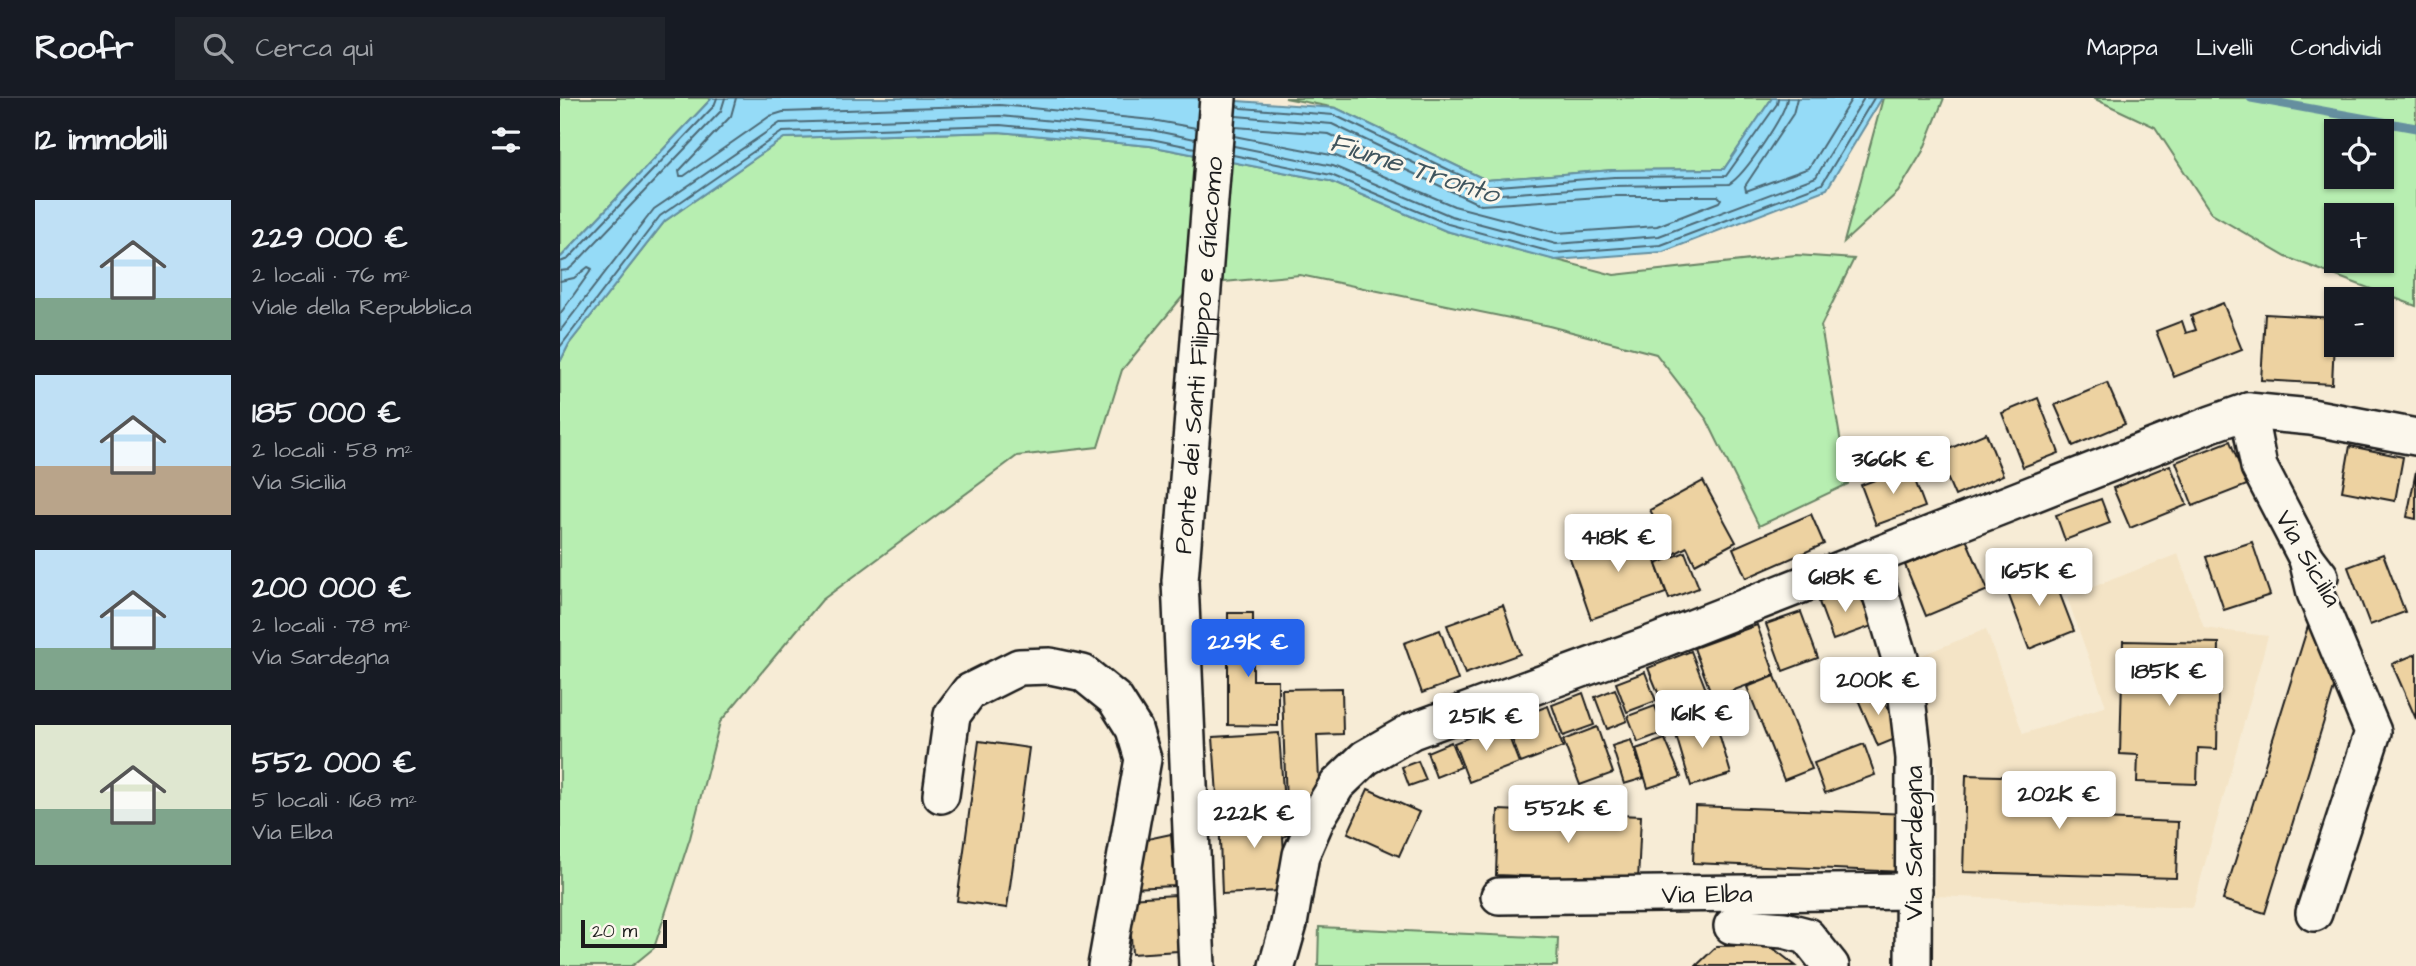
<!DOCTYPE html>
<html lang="it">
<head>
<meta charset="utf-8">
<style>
  body { margin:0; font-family:"Architects Daughter",sans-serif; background:#20242c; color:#f1f3f6; height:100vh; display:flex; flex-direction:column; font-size:26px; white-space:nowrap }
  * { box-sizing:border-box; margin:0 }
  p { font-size:23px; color:#9ea1a6 }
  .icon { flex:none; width:38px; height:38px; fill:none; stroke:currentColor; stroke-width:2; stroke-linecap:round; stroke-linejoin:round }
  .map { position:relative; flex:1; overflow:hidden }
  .drawer { display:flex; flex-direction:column; background:#171b24; width:560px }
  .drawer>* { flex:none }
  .controls { position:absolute; left:1764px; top:21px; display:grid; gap:14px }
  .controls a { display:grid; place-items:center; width:70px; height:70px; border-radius:0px; background:#171b24; box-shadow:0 2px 5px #0004; font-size:35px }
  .scale { position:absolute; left:21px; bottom:18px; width:86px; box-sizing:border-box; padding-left:7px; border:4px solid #1c1c1c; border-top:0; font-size:19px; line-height:24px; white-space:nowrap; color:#1c1c1c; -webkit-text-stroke:5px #fbf7ec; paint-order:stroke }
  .price { position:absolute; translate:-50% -60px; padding:0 16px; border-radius:7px; background:#fff; color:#222; font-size:23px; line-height:46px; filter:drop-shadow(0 2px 4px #0008) }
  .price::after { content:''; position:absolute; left:50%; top:42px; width:21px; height:16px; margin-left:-10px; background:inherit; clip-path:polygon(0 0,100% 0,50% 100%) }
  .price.current { background:#2563eb; color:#fff }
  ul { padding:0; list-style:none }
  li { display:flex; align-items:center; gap:21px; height:175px; padding:0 35px }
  li span { display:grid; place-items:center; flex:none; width:196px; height:140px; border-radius:0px; color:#555 }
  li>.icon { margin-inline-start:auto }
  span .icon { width:84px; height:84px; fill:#fffc; stroke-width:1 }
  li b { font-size:30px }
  h2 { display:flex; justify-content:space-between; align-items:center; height:84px; padding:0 35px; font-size:30px }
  header { display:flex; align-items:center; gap:42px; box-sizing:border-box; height:98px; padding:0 35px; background:#171b24; border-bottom:2px solid #363941 }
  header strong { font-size:33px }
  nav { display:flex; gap:38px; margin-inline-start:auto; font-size:24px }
  .search { width:490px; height:63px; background:#20242c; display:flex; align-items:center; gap:18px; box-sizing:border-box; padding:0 24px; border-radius:0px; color:#9ea1a6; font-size:26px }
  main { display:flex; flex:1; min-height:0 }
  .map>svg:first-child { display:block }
  .built { fill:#f4e4c6 }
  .green { fill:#b7eeb1; stroke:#6a8566; stroke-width:2; fill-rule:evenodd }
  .water { fill:#95dbf7; stroke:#658f9f; stroke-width:2 }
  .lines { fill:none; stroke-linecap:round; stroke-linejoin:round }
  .shore { stroke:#4c6874; stroke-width:2 }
  .stream { stroke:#658f9f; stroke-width:9 }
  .building { fill:#edd2a1; stroke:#1c1c1c; stroke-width:2 }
  .minor-casing { stroke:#1c1c1c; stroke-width:40 }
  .minor { stroke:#fbf7ec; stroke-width:35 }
  .labels { text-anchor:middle; stroke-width:6; stroke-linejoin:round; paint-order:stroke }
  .street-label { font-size:26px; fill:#1c1c1c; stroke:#fbf7ec }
  .water-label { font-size:28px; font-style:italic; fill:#40555e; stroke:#fbf7ec }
</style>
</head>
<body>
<header>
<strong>Roofr</strong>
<div class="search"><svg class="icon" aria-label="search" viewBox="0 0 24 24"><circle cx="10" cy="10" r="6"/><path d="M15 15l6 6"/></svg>Cerca qui</div>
<nav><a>Mappa</a><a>Livelli</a><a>Condividi</a></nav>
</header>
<main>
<section class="drawer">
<h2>12 immobili<svg class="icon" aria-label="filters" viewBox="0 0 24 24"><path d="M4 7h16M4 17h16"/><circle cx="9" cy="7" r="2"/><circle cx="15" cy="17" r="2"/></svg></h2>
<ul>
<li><span style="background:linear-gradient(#bfe0f5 70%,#7fa58c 0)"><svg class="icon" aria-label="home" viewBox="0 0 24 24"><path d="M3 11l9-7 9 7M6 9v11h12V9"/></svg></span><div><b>229 000 €</b><p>2 locali · 76 m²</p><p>Viale della Repubblica</p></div></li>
<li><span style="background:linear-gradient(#bfe0f5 65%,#b9a48a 0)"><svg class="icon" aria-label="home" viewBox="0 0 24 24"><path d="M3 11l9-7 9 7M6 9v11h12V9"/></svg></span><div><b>185 000 €</b><p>2 locali · 58 m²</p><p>Via Sicilia</p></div></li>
<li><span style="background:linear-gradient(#bfe0f5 70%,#7fa58c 0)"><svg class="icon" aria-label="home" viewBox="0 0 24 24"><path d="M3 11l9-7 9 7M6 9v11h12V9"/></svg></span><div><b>200 000 €</b><p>2 locali · 78 m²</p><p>Via Sardegna</p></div></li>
<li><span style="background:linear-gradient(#dfe7d0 60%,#7fa58c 0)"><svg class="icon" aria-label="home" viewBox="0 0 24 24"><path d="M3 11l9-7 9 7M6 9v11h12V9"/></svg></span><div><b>552 000 €</b><p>5 locali · 168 m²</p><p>Via Elba</p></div></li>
</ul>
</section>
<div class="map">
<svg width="1856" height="868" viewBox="0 0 1856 868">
  <rect width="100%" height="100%" fill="#f7ecd6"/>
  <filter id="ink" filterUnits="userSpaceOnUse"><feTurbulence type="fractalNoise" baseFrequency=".0143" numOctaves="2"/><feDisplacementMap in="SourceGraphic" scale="14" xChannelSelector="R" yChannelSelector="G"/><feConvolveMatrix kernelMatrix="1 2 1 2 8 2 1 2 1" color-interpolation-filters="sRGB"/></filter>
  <g filter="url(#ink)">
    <polygon class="built" points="1618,456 1644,530 1708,538 1633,809 1375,798 1377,671 1355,560 1426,531 1463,636 1546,608 1507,499"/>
    <g class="green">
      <polygon points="0,0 152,0 0,160"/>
      <polygon points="725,0 1212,0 1164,71 1053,72 926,82 776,10"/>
      <polygon points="1323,0 1384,0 1363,53 1338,94 1284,144"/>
      <path d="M 1533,0 L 1856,0 L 1856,208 L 1726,159 L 1652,116 L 1595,29 ZM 1822,33 L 1822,79 L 1776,79 L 1776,33 ZM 1822,117 L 1822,163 L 1776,163 L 1776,117 Z"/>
      <polygon points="439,34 590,48 769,83 886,133 1054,177 1236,157 1294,161 1261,228 1288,386 1199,428 1147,322 1096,256 989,228 740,177 632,187 562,272 538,349 457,358 262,502 160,624 130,740 94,850 72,868 0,868 0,264 9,246 105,123 224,40"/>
      <polygon points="759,829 998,840 997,868 758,868"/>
    </g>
    <polygon class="water" points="152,0 634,0 776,10 926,82 1053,72 1164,71 1212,0 1322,0 1267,91 1103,154 995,162 886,133 769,83 590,48 439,34 224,40 105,123 9,246 0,264 0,160"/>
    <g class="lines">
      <g class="shore">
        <polyline points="176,0 171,18 119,73 120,78 124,78 210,18 223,14 440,7 592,22 636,30"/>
        <polyline points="1237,0 1233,16 1185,88 1186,93 1249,70 1292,0"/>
        <polyline points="677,8 682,10 774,17 925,89 1054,79 1166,78 1217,6 1218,0"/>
        <path d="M 676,18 L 772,26 L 919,96 L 927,97 L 1054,88 L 1169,86 C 1184,78 1226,16 1227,0"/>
        <polyline points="674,38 776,58 894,108 997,135 1097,128 1159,104 1161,101 1158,98 1054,98 921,107 769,36 675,29"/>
        <polyline points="674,48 773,68 891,118 996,146 1099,138 1256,79 1304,0"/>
        <polyline points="673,57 771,77 888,126 995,155 1101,147 1262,86 1314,0"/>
        <polyline points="0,164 8,161 154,8 157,0"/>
        <polyline points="0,173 8,172 14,167 161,13 165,0"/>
        <polyline points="0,183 14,180 28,169 32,171 0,216"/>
        <polyline points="0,233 94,111 220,25 440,18 591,32 635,41"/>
        <polyline points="0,249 100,118 222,34 440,27 591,41 635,50"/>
      </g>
      <polyline class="stream" points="1691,0 1856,30"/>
    </g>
    <g class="building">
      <polygon points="1663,205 1682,252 1614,279 1596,233 1622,223 1626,235 1636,232 1631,218"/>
      <polygon points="1705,216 1775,220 1772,286 1701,282"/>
      <polygon points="1547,285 1565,326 1513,348 1495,307"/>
      <polygon points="1478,300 1499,355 1463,369 1442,315"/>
      <polygon points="1426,335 1443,377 1395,398 1377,356"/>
      <polygon points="1670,343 1687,387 1633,408 1616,364"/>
      <polygon points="1790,348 1843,359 1835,403 1782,393"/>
      <polygon points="1610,367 1627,407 1570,430 1553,390"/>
      <polygon points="1350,369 1365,409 1316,427 1301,387"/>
      <polygon points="1856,373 1856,421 1847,419"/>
      <polygon points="1143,383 1176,444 1135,466 1127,449 1114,456 1090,412"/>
      <polygon points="1541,401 1550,425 1505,442 1496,417"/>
      <polygon points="1251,416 1264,446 1186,480 1173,450"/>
      <polygon points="1084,431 1106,495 1031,521 1009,457"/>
      <polygon points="1406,441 1428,492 1366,518 1345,467"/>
      <polygon points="1692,444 1710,497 1664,512 1646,459"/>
      <polygon points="1125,454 1139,490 1109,501 1096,466"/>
      <polygon points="1823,456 1845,514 1810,527 1788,469"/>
      <polygon points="1490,470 1514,533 1469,551 1445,487"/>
      <polygon points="1297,489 1312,528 1273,542 1259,504"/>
      <polygon points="943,507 960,556 905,576 887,527"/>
      <polygon points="1241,514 1258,560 1223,573 1206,526"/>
      <polygon points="668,515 693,515 693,582 718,582 718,628 668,627"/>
      <polygon points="1749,525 1790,538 1705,815 1663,802"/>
      <polygon points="1197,527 1215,577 1153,600 1134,550"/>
      <polygon points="880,532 898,582 862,595 844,545"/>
      <polygon points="1563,543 1659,545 1657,651 1638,650 1637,686 1577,684 1578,657 1560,656"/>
      <polygon points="1131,553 1150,602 1108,619 1088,570"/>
      <polygon points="1856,556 1856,621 1832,566"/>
      <polygon points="1085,574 1096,603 1067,614 1056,585"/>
      <polygon points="1215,578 1252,671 1224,682 1187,589"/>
      <polygon points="782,590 783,636 757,637 760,705 726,706 722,591"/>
      <polygon points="1319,590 1340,639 1318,648 1297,599"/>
      <polygon points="1055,591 1067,623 1047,631 1035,599"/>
      <polygon points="1023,595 1034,627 1003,638 992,607"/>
      <polygon points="988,608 1003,649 961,665 946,624"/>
      <polygon points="1095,608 1105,634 1078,644 1068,618"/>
      <polygon points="1153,615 1171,676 1131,688 1113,627"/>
      <polygon points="944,626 959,665 909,684 894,645"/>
      <polygon points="1037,629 1053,675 1020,687 1003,642"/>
      <polygon points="719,635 724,707 658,712 653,639"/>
      <polygon points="1105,641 1121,679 1088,690 1076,651"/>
      <polygon points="1071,642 1084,680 1064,686 1052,648"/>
      <polygon points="419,643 469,650 447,810 397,803"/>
      <polygon points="891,644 901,669 876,679 867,654"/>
      <polygon points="1304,646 1315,677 1265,695 1254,665"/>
      <polygon points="858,663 866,682 849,688 842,669"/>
      <polygon points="1406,677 1542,681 1541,721 1618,724 1616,780 1403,774"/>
      <polygon points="808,691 859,714 839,758 788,735"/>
      <polygon points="1135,708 1348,716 1345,774 1133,765"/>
      <polygon points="735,711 737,732 723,739 725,773 720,793 662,796 659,715"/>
      <polygon points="938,712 1081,718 1078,783 936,777"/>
      <polygon points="611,736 615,788 571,790 578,743"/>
      <polygon points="615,797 618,853 572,856 569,800"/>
      <polygon points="1209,847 1236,868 1136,868 1157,848"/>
    </g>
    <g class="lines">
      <defs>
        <g id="minor">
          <polyline points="1688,313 1699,369 1747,461 1760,478"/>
          <polyline points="1310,460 1344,574 1354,660 1353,868"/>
          <polyline points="1747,461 1755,495 1813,634 1754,815"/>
          <polyline points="381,697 392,617 409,594 459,569 490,568 523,575 555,601 574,631 583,661 546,868"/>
          <path id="s1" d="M 939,798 L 1354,793"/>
          <polyline points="1172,828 1224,832 1247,838 1271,868"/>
          <path id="s2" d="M 637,868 L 620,483 L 658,0"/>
          <polyline points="717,868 729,826 741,757 757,720 777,687 805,660 852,633 1096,544 1651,326 1688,313 1751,319 1856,339"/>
        </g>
      </defs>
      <use href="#minor" class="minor-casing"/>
      <use href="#minor" class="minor"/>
    </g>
  </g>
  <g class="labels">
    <g class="street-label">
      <text dy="9" stroke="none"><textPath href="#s2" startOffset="612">Ponte dei Santi Filippo e Giacomo</textPath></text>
      <text transform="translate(1749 460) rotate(60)" y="9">Via Sicilia</text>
      <text transform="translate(1353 745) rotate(-90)" y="9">Via Sardegna</text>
      <text dy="9" stroke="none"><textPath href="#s1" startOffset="208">Via Elba</textPath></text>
    </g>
    <g class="water-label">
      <text transform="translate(855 69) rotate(18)" y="10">Fiume Tronto</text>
    </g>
  </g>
</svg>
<div class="controls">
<a><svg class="icon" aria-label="locate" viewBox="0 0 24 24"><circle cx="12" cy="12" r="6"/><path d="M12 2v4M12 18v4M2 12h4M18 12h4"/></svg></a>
<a>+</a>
<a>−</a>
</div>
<div class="scale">20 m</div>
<b class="price" style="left:1333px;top:398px">366K €</b>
<b class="price" style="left:1058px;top:476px">418K €</b>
<b class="price" style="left:1479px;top:510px">165K €</b>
<b class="price" style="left:1285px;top:516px">618K €</b>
<b class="price current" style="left:688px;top:581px">229K €</b>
<b class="price" style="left:1609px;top:610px">185K €</b>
<b class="price" style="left:1318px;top:619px">200K €</b>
<b class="price" style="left:1142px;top:652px">161K €</b>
<b class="price" style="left:926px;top:655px">251K €</b>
<b class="price" style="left:1499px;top:733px">202K €</b>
<b class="price" style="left:1008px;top:747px">552K €</b>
<b class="price" style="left:694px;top:752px">222K €</b>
</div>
</main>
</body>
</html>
